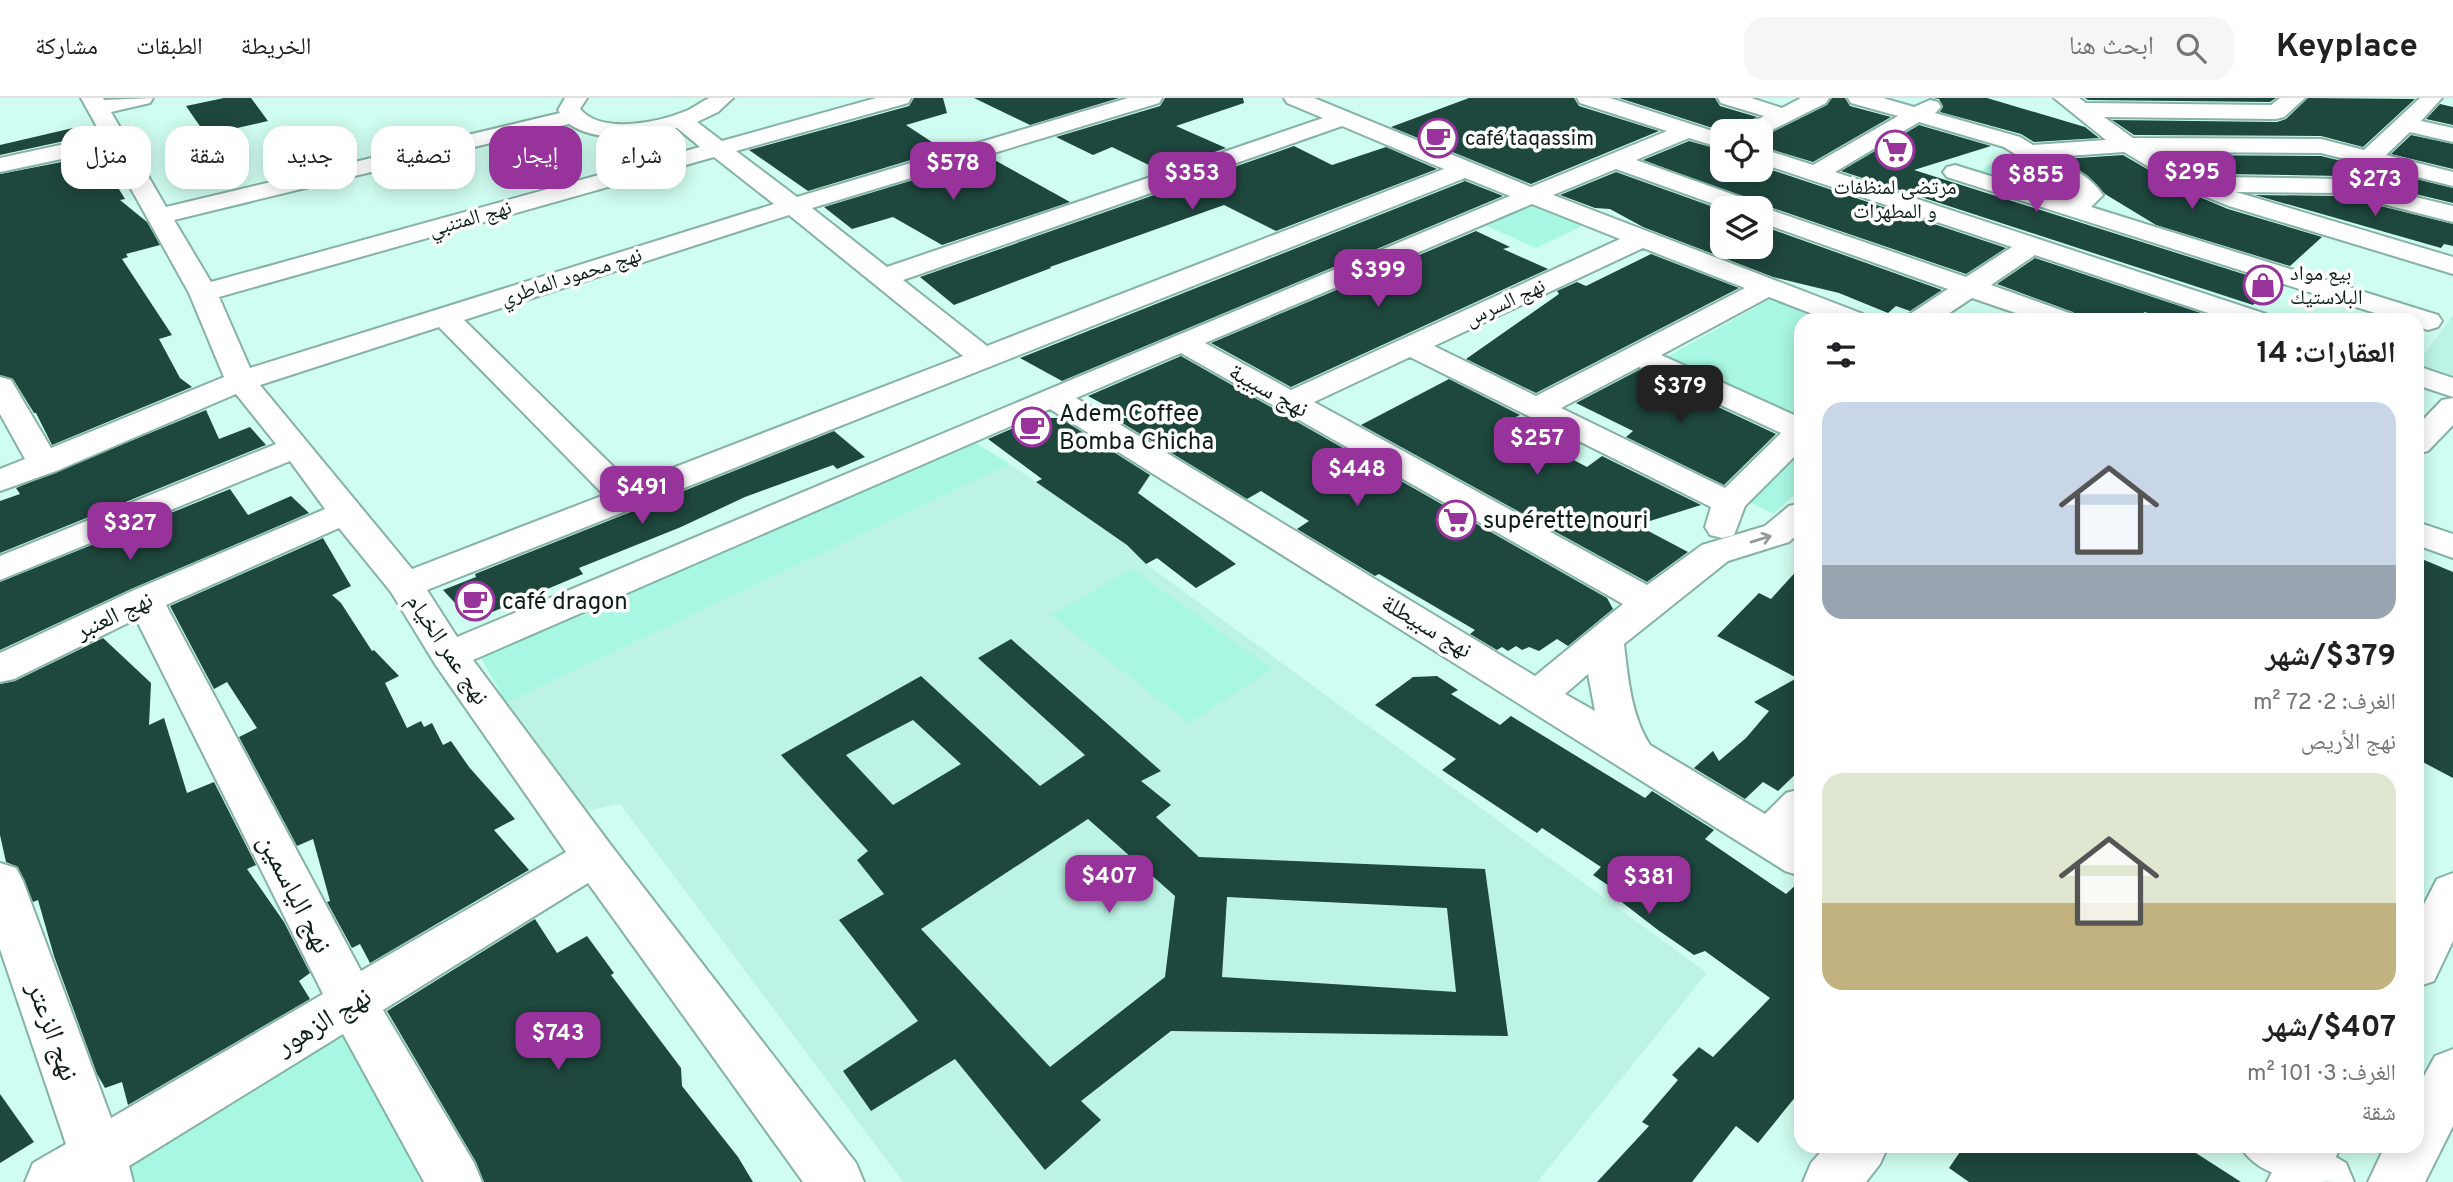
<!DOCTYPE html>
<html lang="ar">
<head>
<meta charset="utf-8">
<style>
  body { margin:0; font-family:Overpass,"Noto Naskh Arabic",sans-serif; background:#f6f6f6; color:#202124; direction:rtl; height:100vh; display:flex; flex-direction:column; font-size:26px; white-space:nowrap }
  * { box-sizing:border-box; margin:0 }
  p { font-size:23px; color:#757577 }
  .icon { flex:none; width:38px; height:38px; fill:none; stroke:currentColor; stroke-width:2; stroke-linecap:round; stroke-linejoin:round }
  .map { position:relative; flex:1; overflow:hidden; direction:ltr }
  .details { position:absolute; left:1794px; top:215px; width:630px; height:840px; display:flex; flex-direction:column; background:#fff; border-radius:21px; box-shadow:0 4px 18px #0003; direction:rtl }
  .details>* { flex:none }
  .guide { position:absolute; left:21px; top:28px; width:665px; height:63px; direction:rtl; display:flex; gap:14px }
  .fabs { position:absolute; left:1710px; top:21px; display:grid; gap:14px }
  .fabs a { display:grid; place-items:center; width:63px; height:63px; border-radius:14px; background:#fff; box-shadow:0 4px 18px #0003; font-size:35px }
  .price { position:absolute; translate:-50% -60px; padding:0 16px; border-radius:14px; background:#97339a; color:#fff; font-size:23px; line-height:46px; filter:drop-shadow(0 2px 4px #0008) }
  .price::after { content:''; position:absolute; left:50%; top:42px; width:21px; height:16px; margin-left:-10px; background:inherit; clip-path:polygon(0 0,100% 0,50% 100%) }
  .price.active { background:#222; color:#fff }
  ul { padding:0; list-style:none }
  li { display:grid; align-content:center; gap:14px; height:371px; padding:0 28px }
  li span { display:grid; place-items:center; height:217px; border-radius:21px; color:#555 }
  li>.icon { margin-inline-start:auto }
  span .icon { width:126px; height:126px; fill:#fffc; stroke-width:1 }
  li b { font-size:30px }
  h2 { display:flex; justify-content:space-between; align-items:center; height:84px; padding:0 28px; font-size:30px }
  .chip { padding:0 24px; border-radius:21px; background:#fff; box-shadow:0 4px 18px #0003; font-size:24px; line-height:63px }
  .chip.active { background:#97339a; color:#fff }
  header { display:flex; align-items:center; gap:42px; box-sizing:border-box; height:98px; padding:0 35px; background:#fff; border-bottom:2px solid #e0e0e0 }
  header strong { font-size:33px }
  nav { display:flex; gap:38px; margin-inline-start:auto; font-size:24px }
  .search { width:490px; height:63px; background:#f6f6f6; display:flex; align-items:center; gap:18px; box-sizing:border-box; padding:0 24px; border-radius:21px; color:#757577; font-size:26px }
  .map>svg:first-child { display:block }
  .built { fill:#bcf3e4 }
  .green { fill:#a8f7e3 }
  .building { fill:#1e473e; fill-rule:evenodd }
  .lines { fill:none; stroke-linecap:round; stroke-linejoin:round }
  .minor-casing { stroke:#86b1a6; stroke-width:4 }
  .tertiary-casing { stroke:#86b1a6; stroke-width:4 }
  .minor { fill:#fff; fill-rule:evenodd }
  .tertiary { fill:#fff; fill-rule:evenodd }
  .oneway { stroke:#939a98 }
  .labels { text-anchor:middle; stroke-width:7; stroke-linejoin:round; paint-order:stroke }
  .far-poi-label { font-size:21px; fill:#0e1f1b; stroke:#fff; text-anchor:start }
  .far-street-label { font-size:21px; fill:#0e1f1b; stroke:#fff }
  .street-label { font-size:24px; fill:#0e1f1b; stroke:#fff }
  .poi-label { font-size:24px; fill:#0e1f1b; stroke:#fff; text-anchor:start }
  .near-street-label { font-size:28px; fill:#0e1f1b; stroke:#fff }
</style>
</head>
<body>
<header>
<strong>Keyplace</strong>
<div class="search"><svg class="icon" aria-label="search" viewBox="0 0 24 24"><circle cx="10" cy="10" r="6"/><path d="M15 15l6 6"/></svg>ابحث هنا</div>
<nav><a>الخريطة</a><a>الطبقات</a><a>مشاركة</a></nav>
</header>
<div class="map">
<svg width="2453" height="1084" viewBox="0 0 2453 1084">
  <rect width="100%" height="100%" fill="#d0fdf1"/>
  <g class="built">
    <polygon points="2453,217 2453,280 2417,268 2417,266"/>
    <polygon points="1010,366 1127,447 1146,466 1707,875 1537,1084 903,1084 620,706 581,714 506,605"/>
  </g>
  <g class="green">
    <polygon points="2012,53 2071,89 2058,102 1975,76"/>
    <polygon points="1530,101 1588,125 1536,150 1478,124"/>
    <polygon points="1772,200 1824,217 1827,222 1801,222 1801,309 1794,316 1665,260"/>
    <polygon points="971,342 1010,366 506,605 478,554"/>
    <polygon points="1801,342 1801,391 1773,416 1742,400"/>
    <polygon points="1132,471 1272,571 1189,625 1051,517"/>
    <polygon points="346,932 421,1084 127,1084 119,1059"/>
  </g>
  <g class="building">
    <polygon points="224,0 251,0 268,23 206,37 186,8"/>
    <polygon points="914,0 943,0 947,15 906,27 944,52 808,93 749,52 909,8"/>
    <polygon points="974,0 1119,0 1030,27"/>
    <polygon points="1165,0 1243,0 1244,5 1176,28 1226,50 1161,73 1112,49 1093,57 1056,39 1160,8"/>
    <polygon points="1469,0 1574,0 1579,8 1659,33 1531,86 1391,29"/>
    <polygon points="1619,0 1715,0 1720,8 1757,19 1743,26 1738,33 1722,33"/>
    <polygon points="1832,0 1845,0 1850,8 1891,19 1813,64 1760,48 1760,40 1827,7"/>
    <polygon points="1933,0 1987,0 2085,29 2099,40 2034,44 2021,36 1940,14 1943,8 1939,1"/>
    <polygon points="2085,0 2276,0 2270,4 2088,2"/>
    <polygon points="2308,0 2415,1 2363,49 2321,38 2134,37 2112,22 2277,24 2286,21"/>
    <polygon points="2440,6 2453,9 2453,27 2426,21"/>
    <polygon points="1919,27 1991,48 1914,72 2275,186 2253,207 1841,73"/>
    <polygon points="73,30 78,40 0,57 0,47"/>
    <polygon points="2411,37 2453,46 2453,71 2391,56"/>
    <polygon points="1689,43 1722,52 1722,72 1760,72 1760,68 2006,150 1966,176 1761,106 1643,62"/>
    <polygon points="1294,48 1332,67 1386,49 1437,71 1276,133 1224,107 1050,169 1051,170 954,207 920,179"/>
    <polygon points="98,57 125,101 120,102 147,124 160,147 126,156 128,159 122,161 172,237 159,241 180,280 192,289 52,347 36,315 34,315 13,281 0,277 0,76"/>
    <polygon points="2123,57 2185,93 2228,111 2322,139 2290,168 2156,127 2105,96 2088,78 2062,61"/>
    <polygon points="2167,57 2321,58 2453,90 2453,105 2340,78 2222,76 2211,81"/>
    <polygon points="989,59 1070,104 942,147 893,119 852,131 824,109"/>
    <polygon points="1616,74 1722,112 1722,149 1760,149 1760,127 1942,192 1910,213 1896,208 1888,215 1839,195 1773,179 1643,129 1610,111 1595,110 1560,97"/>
    <polygon points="1465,83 1503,98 1062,283 1020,260"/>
    <polygon points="2255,97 2340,98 2453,126 2453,148 2444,146 2441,150"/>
    <polygon points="1476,133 1510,149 1503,151 1548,171 1291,289 1211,245"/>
    <polygon points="1651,156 1739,190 1536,295 1466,261 1559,196 1557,193 1577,184 1586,188"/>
    <polygon points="2035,160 2207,217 2203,222 2174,222 2144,214 2142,222 2079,222 2073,214 1997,186"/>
    <polygon points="1181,258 1607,500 1613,511 1568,548 1557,541 1539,553 1529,549 1522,552 1516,548 1508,553 1502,549 1497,552 1470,536 1475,532 1379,476 1375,478 1297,431 1309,423 1261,393 1247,401 1114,320 1129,320 1088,298"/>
    <polygon points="1639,272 1776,336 1724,387 1626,339 1633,333 1576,305"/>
    <polygon points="1449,281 1520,317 1503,325 1587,369 1602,358 1701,407 1637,427 1688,454 1647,484 1361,327"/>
    <polygon points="206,312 219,341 250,329 266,347 0,455 0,403 20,396 16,390"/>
    <polygon points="1036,320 1060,320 1150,377 1138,395 1236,466 1196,490 1157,460 1146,466 1127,447 1036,384 1042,381 988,341"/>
    <polygon points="834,333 865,359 837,371 833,367 745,399 681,429 579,470 583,476 490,515 465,516 443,492 476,479 475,476"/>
    <polygon points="230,391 248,417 291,398 309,415 131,491 0,552 0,484"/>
    <polygon points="323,440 351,488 332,497 341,505 372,553 374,552 399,578 385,585 407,630 421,623 424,629 432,625 443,647 451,643 469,669 515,721 494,732 529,772 370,865 360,846 352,850 327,804 330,803 313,741 297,748 239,639 257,630 227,584 214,591 170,508"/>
    <polygon points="2417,459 2453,474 2453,680 2417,661"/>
    <polygon points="1801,468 1801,671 1778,693 1763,684 1745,701 1684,664 1694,670 1713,653 1719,663 1746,640 1769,613 1754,604 1797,580 1717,538 1759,495 1771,501"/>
    <polygon points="103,540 151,585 149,627 164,620 187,695 214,684 256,767 247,771 284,824 310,875 299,883 310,901 128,1007 122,984 105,990 97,976 54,858 38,802 33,804 18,769 6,764 0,737 0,586 15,583"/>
    <path d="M 1011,541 L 1161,673 L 1141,683 L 1171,707 L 1156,719 L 1199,759 L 1485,771 L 1508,938 L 1171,933 L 1081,1003 L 1101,1022 L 1045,1072 L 955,961 L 871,1013 L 843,973 L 918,923 L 839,822 L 884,796 L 857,762 L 868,753 L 781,657 L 921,578 L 1040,688 L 1085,657 L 978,560 ZM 913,622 L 961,666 L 893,707 L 846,657 ZM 1088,721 L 1175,798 L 1165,879 L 1050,969 L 921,831 ZM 1227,799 L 1447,810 L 1456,894 L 1222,879 Z"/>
    <polygon points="1437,578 1458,592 1451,596 1500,627 1511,618 1645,700 1652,693 1714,732 1705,741 1786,796 1801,782 1801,992 1758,1045 1736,1028 1692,1084 1597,1084 1649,1028 1642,1024 1678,982 1672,977 1699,949 1713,959 1770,900 1705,853 1694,857 1658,832 1610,795 1615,792 1593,777 1601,769 1542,730 1537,735 1442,672 1456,661 1375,607 1413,579"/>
    <polygon points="535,821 557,855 587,838 614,875 611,877 681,970 682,988 738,1059 753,1084 484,1084 476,1064 387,913"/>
    <polygon points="0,996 34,1044 0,1065"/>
    <polygon points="1964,1048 2185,1048 2241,1084 1969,1084 1949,1070"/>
  </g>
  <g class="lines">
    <defs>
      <g id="minor">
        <path d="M 81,0 L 103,0 L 104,2 L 153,0 L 150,5 L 111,14 L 166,109 L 560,15 L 558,12 L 565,0 L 587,0 L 580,11 C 602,37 659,24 686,13 C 694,10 703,2 710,0 C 717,0 726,0 733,0 L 718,14 L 697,24 L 722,43 L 876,0 L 911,0 L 908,5 L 736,53 L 797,99 L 1128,0 L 1162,0 L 1159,5 L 812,110 L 887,169 L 1323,20 L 1287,5 L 1284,0 L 1314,0 L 1531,89 L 1667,33 L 1580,5 L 1577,0 L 1610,0 L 1722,36 L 1722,50 L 1689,40 L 1636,62 L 1757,105 L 1759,108 L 1966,179 L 2012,149 L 1760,65 L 1760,50 L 1813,67 L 1898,18 L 1851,5 L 1848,0 L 1883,0 L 1914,9 L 1930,2 L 1938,4 L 1941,9 L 1935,15 L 2020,39 L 2033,47 L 2106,42 L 2054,0 L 2079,0 L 2086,5 L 2271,7 L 2280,0 L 2305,0 L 2284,19 L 2276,21 L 2104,19 L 2133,40 L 2321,41 L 2364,52 L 2420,0 L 2442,0 L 2421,23 L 2453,30 L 2453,44 L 2410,34 L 2386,57 L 2453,74 L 2453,88 L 2321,55 L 2157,54 L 2211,84 L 2222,79 L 2340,81 L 2453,108 L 2453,124 L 2340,95 L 2236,94 L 2453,159 L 2453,176 L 2229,108 L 2186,91 L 2124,54 L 2053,59 C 2072,70 2091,79 2103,97 L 2091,109 L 2438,217 L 2442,223 L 2438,229 L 2428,232 L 2418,229 L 2417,222 L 2397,222 L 1947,79 L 1943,74 L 1947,69 L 1955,67 L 2068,102 L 2077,95 L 2004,49 L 1919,24 L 1835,74 L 2266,216 L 2270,222 L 2229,222 L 2035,157 L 1991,187 L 2072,216 L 2076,222 L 2036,222 L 1972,200 L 1939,222 L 1906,222 L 1910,216 L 1948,191 L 1760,124 L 1760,110 L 1725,110 L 1616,71 L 1553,97 L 1863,216 L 1867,222 L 1828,222 L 1769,199 L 1661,257 L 1801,320 L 1801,352 L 1745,408 L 1734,437 L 1722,440 L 1710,437 L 1705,429 L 1711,409 L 1410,259 L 1314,304 L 1647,487 L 1702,447 L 1765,428 L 1789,408 L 1801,405 L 1801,433 L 1789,444 L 1728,463 L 1624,546 C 1628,580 1631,617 1650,647 L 1765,716 L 1786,695 L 1801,691 L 1801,778 L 1785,773 L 1050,311 L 473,562 L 610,746 L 856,1065 L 864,1084 L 803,1084 L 588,785 L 383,912 L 474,1065 L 482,1084 L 424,1084 L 343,936 L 129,1068 L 133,1084 L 25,1084 L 33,1065 L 66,1046 L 0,851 L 0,765 L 16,770 L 23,783 L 111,1020 L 323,896 L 136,521 L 14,581 L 0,584 L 0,555 L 132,493 L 325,411 L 290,363 L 0,482 L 0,458 L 276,346 L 236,296 L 56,373 L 0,393 L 0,371 L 25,361 L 0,316 L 0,279 L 11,282 L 51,350 L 224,279 L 189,195 L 109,51 L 0,74 L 0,60 L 102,38 ZM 569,26 C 599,46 644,39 677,30 L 700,49 L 211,184 L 174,122 ZM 1342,28 L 1444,71 L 987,248 L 903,182 ZM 714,59 L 774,106 L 250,270 L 219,199 ZM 1465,80 L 1510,98 L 457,539 L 427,492 ZM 1532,106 L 1620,141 L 1291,292 L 1205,245 ZM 789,117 L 963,258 L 631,386 L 464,222 ZM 1643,150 L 1745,190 L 1536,298 L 1434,248 ZM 439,229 L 604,397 L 412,471 L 260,287 ZM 1181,255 L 1623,506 L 1535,578 L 1076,300 ZM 1639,269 L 1781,335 L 1725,390 L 1561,310 ZM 339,430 L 391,494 L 435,566 L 566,754 L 361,873 L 166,507 ZM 1588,576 L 1595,613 L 1565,596 Z"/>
        <polygon points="1718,0 1751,0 1782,10 1801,0 1829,0 1826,5 1760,38 1760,33 1741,33 1744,28 1764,18 1721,5"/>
        <polygon points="2417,268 2453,280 2453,299 2417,287"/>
        <polygon points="2453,300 2453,327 2428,353 2417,356 2417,328 2442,302"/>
        <polygon points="2417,424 2453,436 2453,460 2417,447"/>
        <polygon points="1826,1048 1888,1048 1880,1066 1866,1084 1803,1084 1811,1065"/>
        <path d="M 2240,1048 L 2317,1048 L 2346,1065 L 2354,1084 C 2310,1084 2261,1084 2240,1048 Z"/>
      </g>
      <g id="tertiary">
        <polygon points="2453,775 2453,843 2434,883 2417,889 2417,820 2437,781"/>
        <polygon points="2453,951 2453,1028 2425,1084 2368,1084 2385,1048 2417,1048 2417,991 2435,958"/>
        <polygon points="2285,1048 2341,1048 2324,1084 2267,1084"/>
      </g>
    </defs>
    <use href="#minor" class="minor-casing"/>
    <use href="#tertiary" class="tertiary-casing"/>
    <use href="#minor" class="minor"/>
    <use href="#tertiary" class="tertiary"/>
  </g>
  <defs><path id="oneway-shaft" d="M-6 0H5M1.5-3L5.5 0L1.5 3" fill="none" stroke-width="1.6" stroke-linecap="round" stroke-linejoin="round" transform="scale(1.75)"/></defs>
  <use class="oneway" href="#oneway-shaft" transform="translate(1761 441) rotate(-17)"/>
  <defs>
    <symbol id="cafe-ring" viewBox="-11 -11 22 22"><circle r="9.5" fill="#fff" stroke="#97339a" stroke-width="1.5"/><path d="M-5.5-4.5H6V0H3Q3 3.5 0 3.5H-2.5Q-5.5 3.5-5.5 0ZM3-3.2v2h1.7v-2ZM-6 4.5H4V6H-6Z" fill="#97339a"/></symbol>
    <symbol id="supermarket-ring" viewBox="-11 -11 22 22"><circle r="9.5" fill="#fff" stroke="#97339a" stroke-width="1.5"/><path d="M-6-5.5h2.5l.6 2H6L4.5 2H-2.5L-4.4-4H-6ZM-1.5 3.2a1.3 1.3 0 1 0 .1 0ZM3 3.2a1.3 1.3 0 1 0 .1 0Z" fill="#97339a"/></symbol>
    <symbol id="shop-ring" viewBox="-11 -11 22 22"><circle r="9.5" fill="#fff" stroke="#97339a" stroke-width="1.5"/><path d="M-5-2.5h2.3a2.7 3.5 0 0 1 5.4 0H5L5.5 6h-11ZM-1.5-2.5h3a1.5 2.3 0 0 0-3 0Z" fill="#97339a"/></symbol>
  </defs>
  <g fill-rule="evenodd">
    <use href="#cafe-ring" x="1416" y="18" width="44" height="44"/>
    <use href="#supermarket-ring" x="1873" y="30" width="44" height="44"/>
    <use href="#shop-ring" x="2241" y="165" width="44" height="44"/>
    <use href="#cafe-ring" x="1010" y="307" width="44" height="44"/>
    <use href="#supermarket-ring" x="1434" y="400" width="44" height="44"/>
    <use href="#cafe-ring" x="453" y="481" width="44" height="44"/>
  </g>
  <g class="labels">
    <g class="far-poi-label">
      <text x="1465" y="47">café taqassim</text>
      <text x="1895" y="96" text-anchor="middle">مرتضى لمنظفات<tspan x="1895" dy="24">و المطهرات</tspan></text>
      <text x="2290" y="182">بيع مواد<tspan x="2290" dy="24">البلاستيك</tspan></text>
    </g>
    <g class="far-street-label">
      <text transform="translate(470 120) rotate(-16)" y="7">نهج المتنبي</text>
      <text transform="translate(571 178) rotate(-18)" y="7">نهج محمود الماطري</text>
      <text transform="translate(1505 204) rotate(-25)" y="7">نهج السرس</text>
    </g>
    <g class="street-label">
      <text transform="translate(1269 292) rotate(29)" y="8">نهج سبيبة</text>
      <text transform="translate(114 517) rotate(-25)" y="8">نهج العنبر</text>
      <text transform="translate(1427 528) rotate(31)" y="8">نهج سبيطلة</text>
      <text transform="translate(448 551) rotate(56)" y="8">نهج عمر الخيام</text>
    </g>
    <g class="poi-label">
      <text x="1059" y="323">Adem Coffee<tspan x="1059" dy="28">Bomba Chicha</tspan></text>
      <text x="1483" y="430">supérette nouri</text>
      <text x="502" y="511">café dragon</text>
    </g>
    <g class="near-street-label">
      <text transform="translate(296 795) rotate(63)" y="10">نهج الياسمين</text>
      <text transform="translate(323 922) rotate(-31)" y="10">نهج الزهور</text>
      <text transform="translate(54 933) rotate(70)" y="10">نهج الزعتر</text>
    </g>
  </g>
</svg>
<div class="fabs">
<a><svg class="icon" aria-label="locate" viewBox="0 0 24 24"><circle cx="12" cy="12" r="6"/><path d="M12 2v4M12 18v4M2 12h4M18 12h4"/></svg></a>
<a><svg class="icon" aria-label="layers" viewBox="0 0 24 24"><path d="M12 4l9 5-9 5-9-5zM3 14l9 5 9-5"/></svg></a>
</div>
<b class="price" style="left:953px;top:104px">$578</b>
<b class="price" style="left:2192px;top:113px">$295</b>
<b class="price" style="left:1192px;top:114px">$353</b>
<b class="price" style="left:2036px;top:116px">$855</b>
<b class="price" style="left:2375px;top:120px">$273</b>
<b class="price" style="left:1378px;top:211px">$399</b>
<b class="price active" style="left:1680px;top:327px">$379</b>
<b class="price" style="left:1537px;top:379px">$257</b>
<b class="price" style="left:1357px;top:410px">$448</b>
<b class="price" style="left:642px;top:428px">$491</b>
<b class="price" style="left:130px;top:464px">$327</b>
<b class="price" style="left:1109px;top:817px">$407</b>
<b class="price" style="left:1649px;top:818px">$381</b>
<b class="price" style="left:558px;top:974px">$743</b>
<div class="guide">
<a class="chip">شراء</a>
<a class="chip active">إيجار</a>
<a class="chip">تصفية</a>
<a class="chip">جديد</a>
<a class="chip">شقة</a>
<a class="chip">منزل</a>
</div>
<section class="details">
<h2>العقارات: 14<svg class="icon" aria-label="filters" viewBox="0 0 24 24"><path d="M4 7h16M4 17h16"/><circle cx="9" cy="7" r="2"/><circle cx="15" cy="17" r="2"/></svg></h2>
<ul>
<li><span style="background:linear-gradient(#c9d6e8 75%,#9aa5b1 0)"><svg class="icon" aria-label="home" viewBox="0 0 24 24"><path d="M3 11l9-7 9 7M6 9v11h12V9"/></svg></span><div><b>$379/شهر</b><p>الغرف: 2 · 72 m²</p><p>نهج الأريص</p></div></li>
<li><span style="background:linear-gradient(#dfe7d0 60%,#c2b280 0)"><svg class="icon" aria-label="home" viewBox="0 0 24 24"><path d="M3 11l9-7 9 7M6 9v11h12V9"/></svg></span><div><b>$407/شهر</b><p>الغرف: 3 · 101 m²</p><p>شقة</p></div></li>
</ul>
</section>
</div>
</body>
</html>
